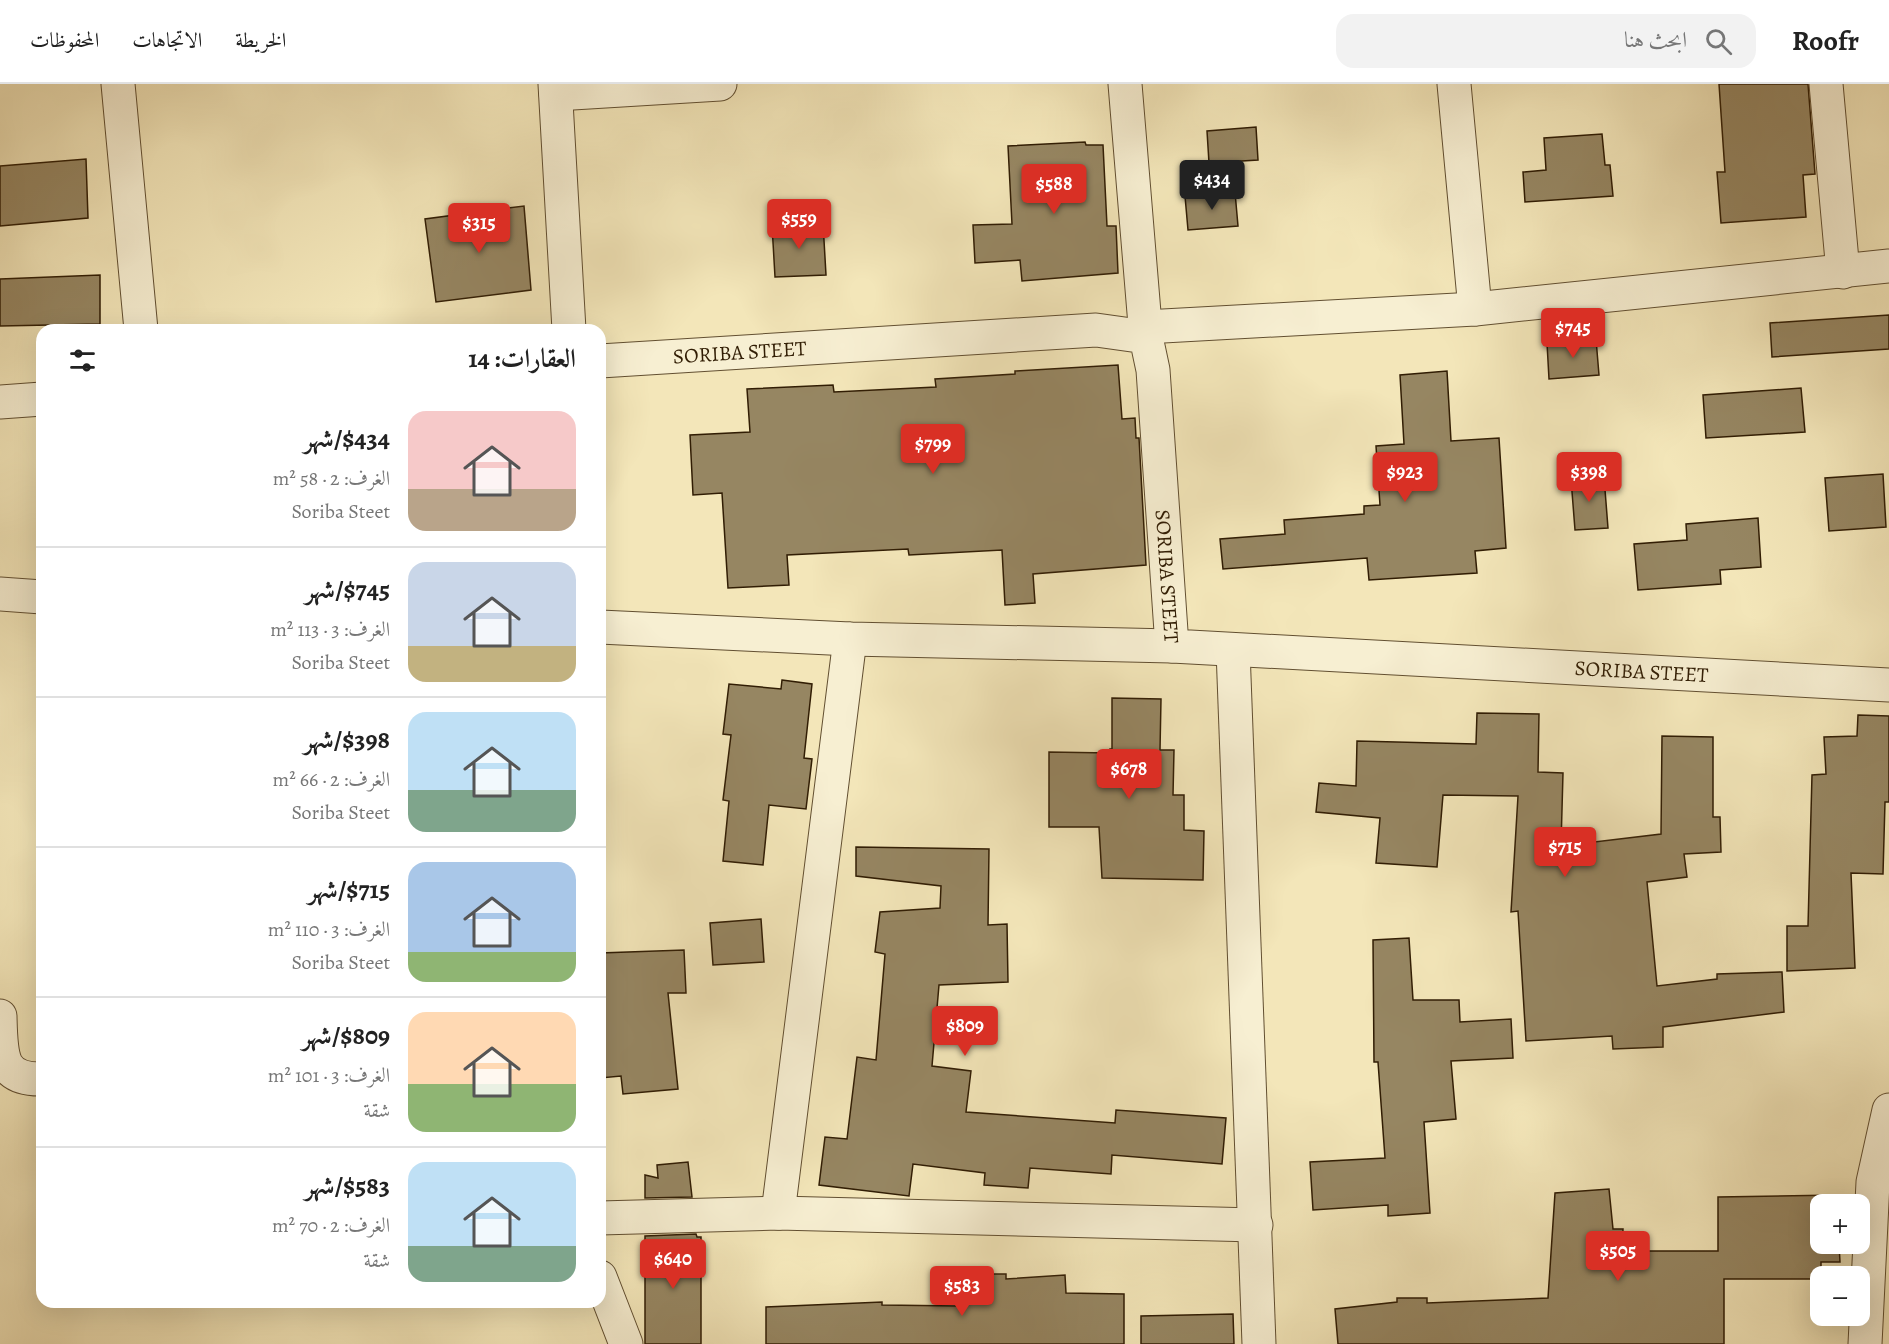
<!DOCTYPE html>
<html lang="ar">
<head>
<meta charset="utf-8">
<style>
  body { margin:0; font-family:Alegreya,Amiri,serif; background:#f2f2f2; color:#222; direction:rtl; height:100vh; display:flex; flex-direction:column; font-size:22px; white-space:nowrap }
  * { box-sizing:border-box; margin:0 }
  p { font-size:20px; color:#767676 }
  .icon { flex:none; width:33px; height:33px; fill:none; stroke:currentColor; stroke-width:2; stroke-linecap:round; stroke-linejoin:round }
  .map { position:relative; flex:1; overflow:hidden; direction:ltr }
  .sheet { position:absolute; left:36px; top:240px; width:570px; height:984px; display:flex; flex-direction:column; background:#fff; border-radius:18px; box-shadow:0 6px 24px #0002; direction:rtl }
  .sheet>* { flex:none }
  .fabs { position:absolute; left:1810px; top:1110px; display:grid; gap:12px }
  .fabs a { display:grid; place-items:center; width:60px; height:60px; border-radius:12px; background:#fff; box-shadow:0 6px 24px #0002; font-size:30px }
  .price { position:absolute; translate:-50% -51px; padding:0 14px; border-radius:6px; background:#d93025; color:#fff; font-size:20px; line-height:39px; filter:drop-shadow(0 2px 3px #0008) }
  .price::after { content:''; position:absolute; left:50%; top:36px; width:18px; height:14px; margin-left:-9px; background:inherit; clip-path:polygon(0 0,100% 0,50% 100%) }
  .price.current { background:#222; color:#fff }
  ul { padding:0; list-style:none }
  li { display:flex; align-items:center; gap:18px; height:150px; padding:0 30px }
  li+li { border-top:2px solid #e0e0e0 }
  li span { display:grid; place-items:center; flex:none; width:168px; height:120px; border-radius:18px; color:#555 }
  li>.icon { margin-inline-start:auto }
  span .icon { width:72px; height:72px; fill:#fffc; stroke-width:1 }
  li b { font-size:26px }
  h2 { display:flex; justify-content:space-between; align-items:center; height:72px; padding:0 30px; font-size:26px }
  header { display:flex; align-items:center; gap:36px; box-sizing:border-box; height:84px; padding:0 30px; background:#fff; border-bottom:2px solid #e0e0e0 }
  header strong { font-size:28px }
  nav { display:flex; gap:33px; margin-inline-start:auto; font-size:21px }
  .search { width:420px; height:54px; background:#f2f2f2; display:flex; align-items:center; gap:15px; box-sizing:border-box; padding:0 21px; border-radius:18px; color:#767676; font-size:22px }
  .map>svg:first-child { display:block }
  .building { fill:#968662; stroke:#311d04; stroke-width:1.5 }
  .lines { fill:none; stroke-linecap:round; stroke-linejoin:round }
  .street-casing { stroke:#624f31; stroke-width:35 }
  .street { stroke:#f7efd2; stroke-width:33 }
  .labels { text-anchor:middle; stroke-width:4.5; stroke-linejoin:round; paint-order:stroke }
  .street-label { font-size:21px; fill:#311d04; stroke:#f7efd2 }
</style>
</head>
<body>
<header>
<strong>Roofr</strong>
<div class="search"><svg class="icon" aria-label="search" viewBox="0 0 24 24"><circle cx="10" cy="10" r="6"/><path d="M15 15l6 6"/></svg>ابحث هنا</div>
<nav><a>الخريطة</a><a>الاتجاهات</a><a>المحفوظات</a></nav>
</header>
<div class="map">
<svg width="1889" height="1260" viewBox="0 0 1889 1260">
  <rect width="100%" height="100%" fill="#f3e6b9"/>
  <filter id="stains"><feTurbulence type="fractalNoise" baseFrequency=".00333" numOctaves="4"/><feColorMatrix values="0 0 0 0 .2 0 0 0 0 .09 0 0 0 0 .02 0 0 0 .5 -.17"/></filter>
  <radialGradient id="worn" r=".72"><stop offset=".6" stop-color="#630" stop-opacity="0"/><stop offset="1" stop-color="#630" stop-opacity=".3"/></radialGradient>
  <g class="building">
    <polygon points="1719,0 1808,0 1815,90 1803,91 1806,133 1721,139 1717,88 1725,88"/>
    <polygon points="1256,43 1258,76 1209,79 1207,47"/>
    <polygon points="1602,50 1605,81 1610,81 1613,112 1525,118 1523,88 1546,86 1544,54"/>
    <polygon points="1085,58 1086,61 1103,61 1107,142 1116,142 1118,189 1022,197 1020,176 975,179 973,141 1012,140 1008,62"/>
    <polygon points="86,75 88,134 0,142 0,82"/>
    <polygon points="1235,108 1238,142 1188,146 1185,112"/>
    <polygon points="524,122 531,206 436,218 425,135"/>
    <polygon points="823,139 826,191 775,193 772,141"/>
    <polygon points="100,191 100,240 0,242 0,195"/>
    <polygon points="1889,231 1889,265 1772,273 1770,239"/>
    <polygon points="1596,255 1599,291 1549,295 1547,259"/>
    <polygon points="1118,281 1122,335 1135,334 1136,354 1139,354 1146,481 1033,490 1035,519 1005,521 1002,466 909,471 908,465 787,471 789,501 728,504 722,409 693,411 690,351 750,348 747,305 833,301 834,308 936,303 935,295 1015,290 1015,287"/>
    <polygon points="1447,287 1451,357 1499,354 1506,464 1475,467 1477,489 1369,496 1367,474 1223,485 1220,455 1285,450 1284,436 1364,430 1364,422 1380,421 1376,362 1404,360 1400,291"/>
    <polygon points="1801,304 1805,348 1706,354 1703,311"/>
    <polygon points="1883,390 1886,443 1829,447 1825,394"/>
    <polygon points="1604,393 1608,444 1575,446 1571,395"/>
    <polygon points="1758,434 1761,483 1720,486 1721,500 1638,506 1634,460 1687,456 1686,440"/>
    <polygon points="782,596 812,600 804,674 812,675 806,725 769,721 763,781 723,777 729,717 723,716 731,651 723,650 729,600 781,605"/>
    <polygon points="1112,614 1161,615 1160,666 1174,666 1173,711 1184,711 1184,746 1204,747 1203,796 1102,794 1099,743 1049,743 1049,668 1110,669 1110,665 1112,665"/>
    <polygon points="1477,629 1539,630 1538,688 1563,689 1561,762 1661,750 1662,652 1713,653 1713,733 1720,733 1721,768 1684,770 1687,793 1647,798 1657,902 1717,895 1717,890 1782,888 1784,928 1663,943 1663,963 1613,965 1612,952 1526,957 1518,827 1511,828 1518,712 1443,711 1437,783 1376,779 1380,734 1316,728 1319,699 1356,702 1357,657 1476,660"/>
    <polygon points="1858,631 1889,632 1889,718 1885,718 1883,790 1851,789 1855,884 1787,887 1787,842 1808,842 1812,691 1826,690 1824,653 1857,652"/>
    <polygon points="856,763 989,765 988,841 1007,840 1008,898 939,901 932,982 971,987 966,1028 1115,1039 1116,1026 1226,1034 1222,1080 1112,1071 1111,1090 1030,1084 1028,1104 984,1101 985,1089 913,1080 909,1112 819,1101 825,1053 847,1055 857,973 876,976 885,870 875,868 880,828 940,824 941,802 856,792"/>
    <polygon points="761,835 764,878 713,881 710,839"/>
    <polygon points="1409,854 1413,916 1459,916 1460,938 1511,935 1513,974 1451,977 1456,1035 1424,1038 1430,1129 1388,1132 1388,1121 1313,1126 1310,1078 1385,1074 1378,978 1374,978 1373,856"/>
    <polygon points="684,866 686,909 668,909 678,1005 623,1010 621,992 600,994 600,869"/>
    <polygon points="688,1078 692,1113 645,1114 645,1091 658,1094 657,1081"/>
    <polygon points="1609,1105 1613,1145 1623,1145 1622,1167 1718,1167 1718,1113 1838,1111 1838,1120 1821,1120 1821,1160 1839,1160 1840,1178 1821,1178 1821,1195 1724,1195 1724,1260 1338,1260 1335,1225 1397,1218 1397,1214 1427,1214 1427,1219 1548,1214 1555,1109"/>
    <polygon points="696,1150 697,1153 701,1153 701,1260 645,1260 645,1152"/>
    <polygon points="958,1190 1006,1190 1006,1195 1065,1191 1066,1209 1124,1210 1124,1260 766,1260 766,1223 882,1218 882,1221 958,1222"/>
    <polygon points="1233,1230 1234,1260 1141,1260 1141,1232"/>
  </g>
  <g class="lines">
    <defs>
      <g id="street">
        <polyline points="118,0 141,246"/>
        <polyline points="555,0 569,246"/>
        <polyline points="1125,0 1146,253"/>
        <polyline points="1454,0 1475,225"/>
        <polyline points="1826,0 1843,188"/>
        <polyline points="556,10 720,0"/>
        <polyline points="1145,243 1475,225 1889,182"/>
        <path id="s1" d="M 600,277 L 1096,246 L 1146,253 L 1153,286 L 1172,562 L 1889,601"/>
        <polyline points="0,318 42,315"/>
        <polyline points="0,510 42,513"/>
        <polyline points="600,543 850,555 1172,562"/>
        <polyline points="1233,566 1259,1260"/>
        <path d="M 0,932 C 1,972 0,996 42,995"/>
        <polyline points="778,1129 850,555"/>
        <polyline points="600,1134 778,1129 1256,1141"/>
        <polyline points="600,1193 626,1260"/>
        <polyline points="1865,1260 1873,1098 1889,1026"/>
      </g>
    </defs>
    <use href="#street" class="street-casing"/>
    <use href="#street" class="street"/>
  </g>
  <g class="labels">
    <g class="street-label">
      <text dy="7" stroke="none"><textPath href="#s1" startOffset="140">SORIBA STEET</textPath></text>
      <text dy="7" stroke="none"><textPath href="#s1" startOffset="788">SORIBA STEET</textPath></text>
      <text dy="7" stroke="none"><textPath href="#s1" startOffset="1328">SORIBA STEET</textPath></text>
    </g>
  </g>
  <rect width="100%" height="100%" filter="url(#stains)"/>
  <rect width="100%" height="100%" fill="url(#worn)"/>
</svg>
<div class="fabs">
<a>+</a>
<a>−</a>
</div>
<b class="price current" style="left:1212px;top:127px">$434</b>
<b class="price" style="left:1054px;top:131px">$588</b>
<b class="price" style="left:799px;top:166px">$559</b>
<b class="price" style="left:479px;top:170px">$315</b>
<b class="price" style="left:1573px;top:275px">$745</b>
<b class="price" style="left:933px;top:391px">$799</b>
<b class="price" style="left:1405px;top:419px">$923</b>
<b class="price" style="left:1589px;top:419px">$398</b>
<b class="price" style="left:1129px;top:716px">$678</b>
<b class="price" style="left:1565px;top:794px">$715</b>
<b class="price" style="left:965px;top:973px">$809</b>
<b class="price" style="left:1618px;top:1198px">$505</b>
<b class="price" style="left:673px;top:1206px">$640</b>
<b class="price" style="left:962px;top:1233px">$583</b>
<section class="sheet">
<h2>العقارات: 14<svg class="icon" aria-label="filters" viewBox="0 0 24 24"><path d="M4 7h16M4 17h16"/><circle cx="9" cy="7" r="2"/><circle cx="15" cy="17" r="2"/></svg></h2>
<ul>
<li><span style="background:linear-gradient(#f6c9c9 65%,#b9a48a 0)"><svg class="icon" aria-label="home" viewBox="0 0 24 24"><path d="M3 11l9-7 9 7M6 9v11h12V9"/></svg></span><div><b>$434/شهر</b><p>الغرف: 2 · 58 m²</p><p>Soriba Steet</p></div></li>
<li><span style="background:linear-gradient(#c9d6e8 70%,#c2b280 0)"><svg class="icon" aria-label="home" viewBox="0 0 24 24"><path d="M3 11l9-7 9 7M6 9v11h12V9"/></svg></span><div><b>$745/شهر</b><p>الغرف: 3 · 113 m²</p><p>Soriba Steet</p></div></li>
<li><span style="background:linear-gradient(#bfe0f5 65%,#7fa58c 0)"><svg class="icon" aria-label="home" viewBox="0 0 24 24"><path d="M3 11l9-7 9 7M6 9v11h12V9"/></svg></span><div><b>$398/شهر</b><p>الغرف: 2 · 66 m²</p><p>Soriba Steet</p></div></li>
<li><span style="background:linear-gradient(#a9c7e8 75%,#8fb573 0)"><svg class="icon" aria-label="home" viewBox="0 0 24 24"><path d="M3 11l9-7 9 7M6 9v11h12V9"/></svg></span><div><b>$715/شهر</b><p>الغرف: 3 · 110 m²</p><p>Soriba Steet</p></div></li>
<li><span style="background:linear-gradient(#ffd9b3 60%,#8fb573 0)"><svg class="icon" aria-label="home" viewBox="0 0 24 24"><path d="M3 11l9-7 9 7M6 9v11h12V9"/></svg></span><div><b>$809/شهر</b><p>الغرف: 3 · 101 m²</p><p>شقة</p></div></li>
<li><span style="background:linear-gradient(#bfe0f5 70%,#7fa58c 0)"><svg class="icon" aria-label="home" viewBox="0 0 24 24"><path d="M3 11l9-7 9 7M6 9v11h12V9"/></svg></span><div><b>$583/شهر</b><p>الغرف: 2 · 70 m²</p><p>شقة</p></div></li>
</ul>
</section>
</div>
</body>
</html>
